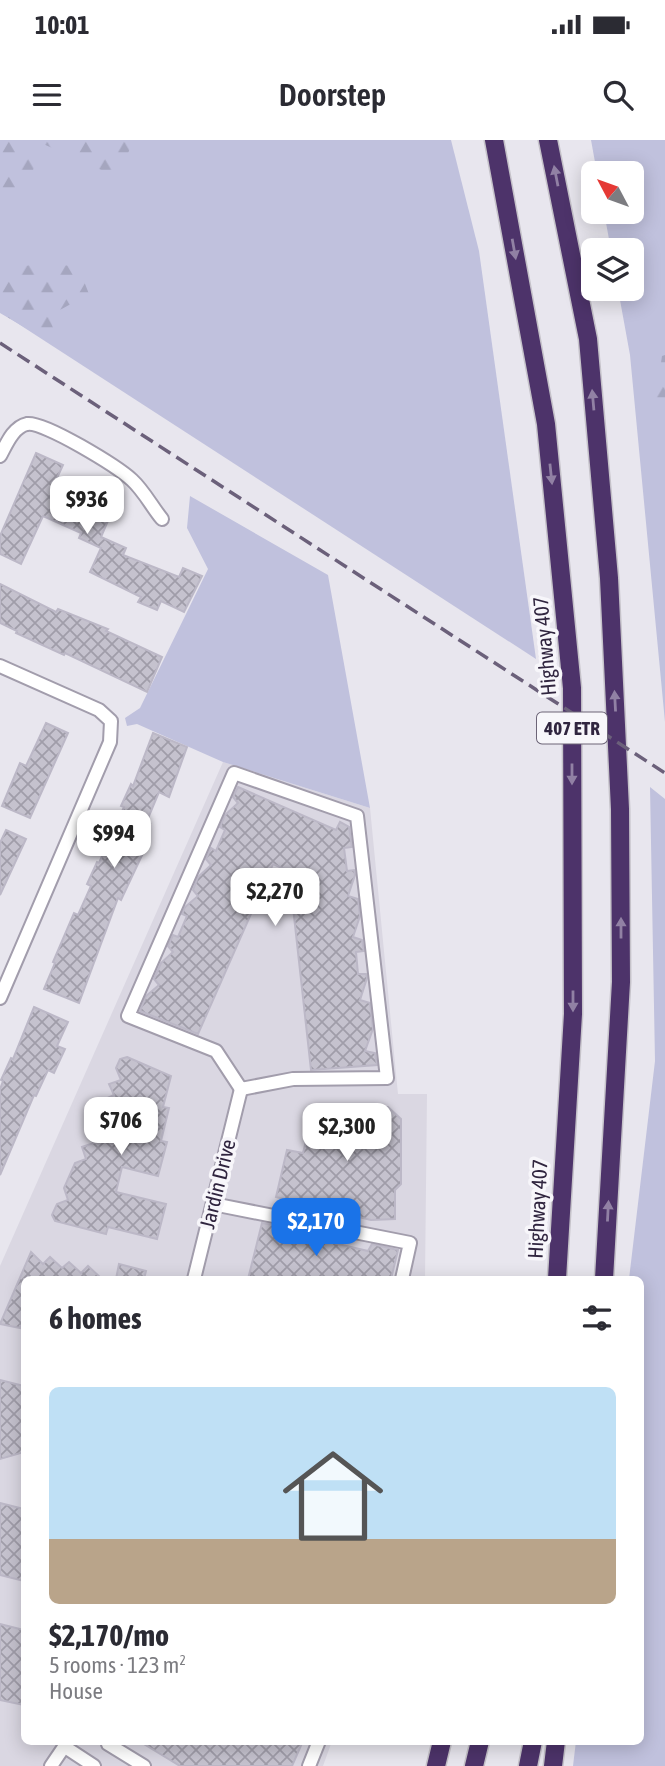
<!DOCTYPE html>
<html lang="en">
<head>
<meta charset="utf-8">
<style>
  body { margin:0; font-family:"Asap Condensed",sans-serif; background:#f7f7f7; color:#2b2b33; height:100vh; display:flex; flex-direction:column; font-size:26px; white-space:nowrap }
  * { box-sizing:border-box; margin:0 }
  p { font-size:23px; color:#7c7c81 }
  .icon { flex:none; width:38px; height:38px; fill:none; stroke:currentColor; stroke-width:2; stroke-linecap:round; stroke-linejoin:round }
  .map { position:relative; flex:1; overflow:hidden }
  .sheet { position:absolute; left:21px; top:1136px; width:623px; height:469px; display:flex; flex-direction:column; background:#fff; border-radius:10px; box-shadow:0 4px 18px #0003 }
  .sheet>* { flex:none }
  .needle { width:46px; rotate:311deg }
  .tools { position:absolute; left:581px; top:21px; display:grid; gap:14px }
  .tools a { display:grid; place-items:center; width:63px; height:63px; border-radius:10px; background:#fff; box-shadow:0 4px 18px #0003; font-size:35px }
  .price { position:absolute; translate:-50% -60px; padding:0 16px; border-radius:14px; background:#fff; color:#222; font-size:23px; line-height:46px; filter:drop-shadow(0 2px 4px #0008) }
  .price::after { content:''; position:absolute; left:50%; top:42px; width:21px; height:16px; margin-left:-10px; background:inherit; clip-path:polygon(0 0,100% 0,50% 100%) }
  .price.selected { background:#1a73e8; color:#fff }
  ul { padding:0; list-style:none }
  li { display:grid; align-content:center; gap:14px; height:371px; padding:0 28px }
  li span { display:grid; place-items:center; height:217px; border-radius:10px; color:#555 }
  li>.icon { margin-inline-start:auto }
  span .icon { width:126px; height:126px; fill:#fffc; stroke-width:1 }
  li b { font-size:30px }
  h2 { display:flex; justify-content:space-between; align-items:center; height:84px; padding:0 28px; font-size:30px }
  .status { display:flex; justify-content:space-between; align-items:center; height:49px; padding:0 35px; background:#fff; direction:ltr }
  .status svg { height:19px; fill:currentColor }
  header { display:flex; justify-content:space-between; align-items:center; height:91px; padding:0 28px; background:#fff; font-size:32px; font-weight:600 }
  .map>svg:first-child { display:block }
  .built { fill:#dad7e2 }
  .green { fill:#c0c1dd }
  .forest { fill:url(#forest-firs) }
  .building { fill:url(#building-cross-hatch); stroke:#bcb8c7; stroke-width:2 }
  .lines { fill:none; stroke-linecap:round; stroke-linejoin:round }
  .minor-casing { stroke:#a29dac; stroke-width:16 }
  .highway-casing { stroke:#c5c2c9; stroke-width:21 }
  .minor { stroke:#fff; stroke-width:12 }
  .highway { stroke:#4d336a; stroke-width:18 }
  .rail { stroke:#6b607a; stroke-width:3.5; stroke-dasharray:14 7; stroke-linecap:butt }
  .oneway { fill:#9181a4 }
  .labels { text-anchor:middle; stroke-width:7; stroke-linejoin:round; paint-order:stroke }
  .shield { fill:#f7f6fa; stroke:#6c6477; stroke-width:2 }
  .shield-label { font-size:19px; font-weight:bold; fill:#30253f }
  .street-label { font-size:21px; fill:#30253f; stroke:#f7f6fa }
</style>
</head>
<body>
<div class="status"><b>10:01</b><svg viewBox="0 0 49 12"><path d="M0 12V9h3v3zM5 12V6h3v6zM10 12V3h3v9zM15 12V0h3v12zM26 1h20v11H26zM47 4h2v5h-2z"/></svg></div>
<header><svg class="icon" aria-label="menu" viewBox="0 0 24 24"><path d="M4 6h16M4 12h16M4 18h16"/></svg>Doorstep<svg class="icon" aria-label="search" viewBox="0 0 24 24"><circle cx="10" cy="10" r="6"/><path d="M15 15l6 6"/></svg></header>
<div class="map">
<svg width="665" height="1626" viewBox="0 0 665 1626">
  <defs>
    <pattern id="forest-firs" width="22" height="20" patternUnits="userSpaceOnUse" patternTransform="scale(1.75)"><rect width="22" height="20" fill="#c0c1dd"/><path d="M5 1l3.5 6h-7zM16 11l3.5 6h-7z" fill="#a5a6bf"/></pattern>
    <pattern id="building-cross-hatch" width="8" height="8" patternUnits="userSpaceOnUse" patternTransform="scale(1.75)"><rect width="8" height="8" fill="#c5c2ce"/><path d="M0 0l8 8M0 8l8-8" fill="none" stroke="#a09da9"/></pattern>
  </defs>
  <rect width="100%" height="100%" fill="#e8e6ee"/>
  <polygon class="built" points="223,622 370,668 398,954 427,954 425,1139 24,1139 24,1601 332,1601 323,1626 0,1626 0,1126"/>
  <g class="green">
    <polygon points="0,0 451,0 479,111 536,519 0,172"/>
    <polygon points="591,0 665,0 665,582 630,215 618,149 632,149 632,110 611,110 604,72 632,72 632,33 597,33"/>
    <polygon points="190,356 328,435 370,668 223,622 137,584 127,586 125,578 140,568 208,429 187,388"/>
    <polygon points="650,647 665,659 665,1626 573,1626 576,1601 640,1601 640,1139 629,1139 655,921"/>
  </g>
  <g class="forest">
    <polygon points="0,0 134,0 117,37 41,3 30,41 0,57"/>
    <polygon points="37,124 78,126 89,154 49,176 60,208 0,173 0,130"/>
    <polygon points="665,215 665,275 653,274 662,216"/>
  </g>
  <g class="building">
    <polygon points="36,313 63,325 57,338 92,354 90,359 113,369 101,397 126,408 123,415 179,437 183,428 202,436 184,472 161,461 157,470 138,462 141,457 90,432 101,408 79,398 81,393 43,376 21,424 0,414 0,396"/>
    <polygon points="0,444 56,472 58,469 108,489 106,491 162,517 147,552 65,513 64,515 16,493 17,491 0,483"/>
    <polygon points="46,583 68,593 30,678 2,666 20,623 26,626"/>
    <polygon points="153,593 187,607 169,657 159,652 146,683 150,684 139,709 144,711 121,760 118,758 79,863 44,849 55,823 53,822 74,773 78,775 91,746 87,744 97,722 99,723 124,667 121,666 131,644 133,646"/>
    <polygon points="238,647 336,690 340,682 349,687 352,707 344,708 347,731 354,730 355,735 348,756 358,759 360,776 353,797 362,800 364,811 356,812 358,834 366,834 367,838 360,860 370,863 373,889 365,911 375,913 377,925 311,930 289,731 273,724 198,894 140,871 146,856 159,845 154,839 161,823 173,812 168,806 173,795 178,797 187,776 182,774 185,767 198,756 193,750 198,737 211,725 206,719 211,708 216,711 225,690 220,687 225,675 238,663 233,657"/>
    <polygon points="6,690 26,699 0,755 0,703"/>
    <polygon points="34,867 68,882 57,906 65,909 54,933 48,930 36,956 34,955 0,1035 0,949 3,941 1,940 11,918 13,919"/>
    <polygon points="127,917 171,936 163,967 169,968 161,1001 167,1002 158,1036 122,1027 116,1052 166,1064 157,1099 108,1087 106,1094 55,1081 52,1075 57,1064 68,1060 64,1048 75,1023 86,1019 82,1007 94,1003 89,992 100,987 95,976 107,971 103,960 114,955 109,944 121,940 116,928 120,919"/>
    <polygon points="315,965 388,967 401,979 401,1044 395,1050 395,1079 371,1080 276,1057 287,1010 303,1013"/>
    <polygon points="262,1083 322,1094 321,1100 368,1111 372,1104 398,1110 391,1139 248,1139"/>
    <polygon points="31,1112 43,1124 50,1117 62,1128 69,1122 81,1133 88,1126 102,1139 24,1139 24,1187 20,1186 20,1188 0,1184"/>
    <polygon points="119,1124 146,1131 144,1139 116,1139"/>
    <polygon points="0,1240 24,1246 24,1312 0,1319"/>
    <polygon points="0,1363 24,1369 24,1441 0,1435"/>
    <polygon points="0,1484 24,1490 24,1565 0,1560"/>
    <polygon points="139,1601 303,1601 292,1626 180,1626"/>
  </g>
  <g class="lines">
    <defs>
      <g id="minor">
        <path d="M 0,316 C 6,305 13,287 27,284 C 44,281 118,327 132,340 C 144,351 152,367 162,379"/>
        <polyline points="0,526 99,570 111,581 110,602 0,858"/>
        <polygon points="234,633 357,676 387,938 293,939 241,949 216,911 128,876"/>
        <polyline points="213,1064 410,1103 402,1139"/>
        <polyline points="194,1139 241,949"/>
        <polyline points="108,1604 144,1626"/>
        <polyline points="65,1607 94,1626"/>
        <polyline points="51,1626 68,1601"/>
        <polyline points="309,1626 319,1601"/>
      </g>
      <g id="highway">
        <polyline points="494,0 546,284 572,548 573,874 557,1139"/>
        <polyline points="548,0 588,199 609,438 620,669 621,842 604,1139"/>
        <polyline points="436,1626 442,1601"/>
        <polyline points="474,1626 480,1601"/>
        <polyline points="528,1626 533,1601"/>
        <polyline points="553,1626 556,1601"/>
      </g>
    </defs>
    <use href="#minor" class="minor-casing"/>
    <use href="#highway" class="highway-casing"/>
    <use href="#minor" class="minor"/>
    <use href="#highway" class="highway"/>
    <polyline class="rail" points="0,203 665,633"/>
  </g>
  <defs><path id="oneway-solid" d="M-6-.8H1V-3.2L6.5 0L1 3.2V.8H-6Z" transform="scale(1.75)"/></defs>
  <g class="oneway">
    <use href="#oneway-solid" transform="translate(556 36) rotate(-101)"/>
    <use href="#oneway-solid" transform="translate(514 109) rotate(80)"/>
    <use href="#oneway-solid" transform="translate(593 260) rotate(-95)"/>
    <use href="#oneway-solid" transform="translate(551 334) rotate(84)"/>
    <use href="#oneway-solid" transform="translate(615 561) rotate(-93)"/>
    <use href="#oneway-solid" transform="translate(572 634) rotate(90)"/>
    <use href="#oneway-solid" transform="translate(621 788) rotate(-90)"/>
    <use href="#oneway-solid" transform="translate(573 861) rotate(90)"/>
    <use href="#oneway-solid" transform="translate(608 1071) rotate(-87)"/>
  </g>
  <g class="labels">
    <rect class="shield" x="537" y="572.5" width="70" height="31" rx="5"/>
    <g class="shield-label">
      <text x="572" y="595">407 ETR</text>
    </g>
    <g class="street-label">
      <text transform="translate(545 506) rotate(-95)" y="7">Highway 407</text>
      <text transform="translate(218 1044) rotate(-76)" y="7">Jardin Drive</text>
      <text transform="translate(538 1069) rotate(-87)" y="7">Highway 407</text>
    </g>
  </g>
</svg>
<div class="tools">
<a><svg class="needle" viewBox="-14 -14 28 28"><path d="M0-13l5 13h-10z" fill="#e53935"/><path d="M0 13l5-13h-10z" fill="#7c7c81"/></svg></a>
<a><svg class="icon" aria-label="layers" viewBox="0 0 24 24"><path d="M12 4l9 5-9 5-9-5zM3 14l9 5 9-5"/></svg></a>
</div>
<b class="price" style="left:87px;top:396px">$936</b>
<b class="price" style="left:114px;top:730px">$994</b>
<b class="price" style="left:275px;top:788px">$2,270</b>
<b class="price" style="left:121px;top:1017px">$706</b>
<b class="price" style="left:347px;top:1023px">$2,300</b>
<b class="price selected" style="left:316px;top:1118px">$2,170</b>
<section class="sheet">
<h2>6 homes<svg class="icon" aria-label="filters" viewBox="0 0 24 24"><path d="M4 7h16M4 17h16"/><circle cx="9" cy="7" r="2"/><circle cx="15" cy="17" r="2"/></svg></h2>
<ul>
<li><span style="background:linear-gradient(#bfe0f5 70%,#b9a48a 0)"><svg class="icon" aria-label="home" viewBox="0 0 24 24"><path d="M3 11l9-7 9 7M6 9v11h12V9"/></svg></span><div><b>$2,170/mo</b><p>5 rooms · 123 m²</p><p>House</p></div></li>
</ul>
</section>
</div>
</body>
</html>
